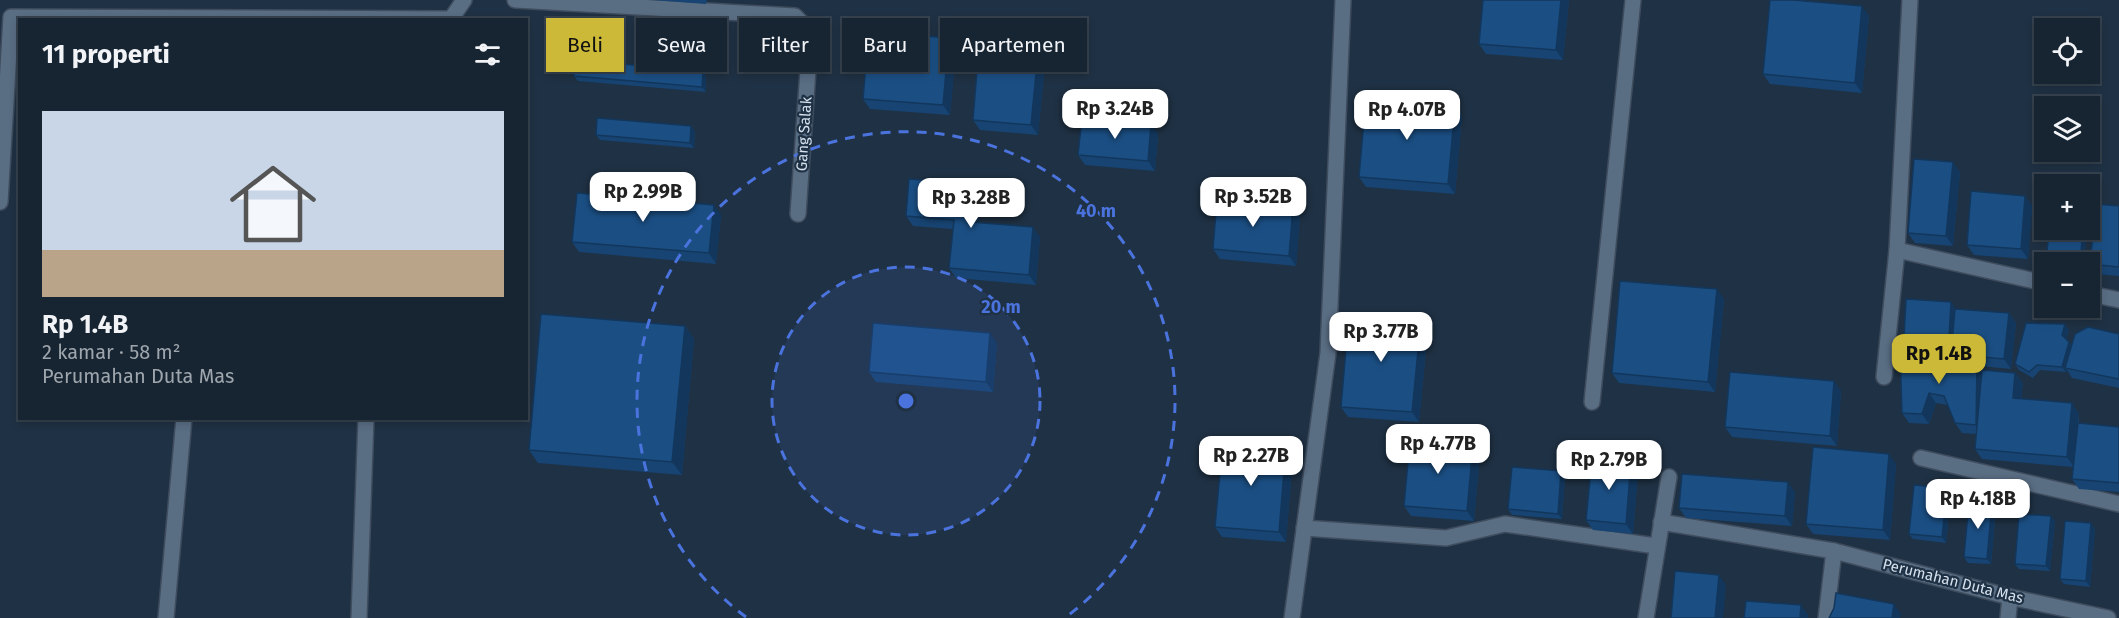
<!DOCTYPE html>
<html lang="id">
<head>
<meta charset="utf-8">
<style>
  body { margin:0; font-family:"Fira Sans",sans-serif; background:#202d3b; color:#f1f3f6; height:100vh; display:flex; flex-direction:column; font-size:22px; white-space:nowrap }
  * { box-sizing:border-box; margin:0 }
  p { font-size:20px; color:#9ea5ac }
  .icon { flex:none; width:33px; height:33px; fill:none; stroke:currentColor; stroke-width:2; stroke-linecap:round; stroke-linejoin:round }
  .map { position:relative; flex:1; overflow:hidden }
  .panel { position:absolute; left:18px; top:18px; width:510px; height:402px; display:flex; flex-direction:column; background:#172533; border-radius:0px; box-shadow:0 3px 9px #0003,0 0 0 2px #36424e }
  .panel>* { flex:none }
  .top-card { position:absolute; left:546px; top:18px; width:570px; height:54px; display:flex; gap:12px }
  .controls { position:absolute; left:2034px; top:18px; display:grid; gap:12px }
  .controls a { display:grid; place-items:center; width:66px; height:66px; border-radius:0px; background:#172533; box-shadow:0 3px 9px #0003,0 0 0 2px #36424e; font-size:30px }
  .price { position:absolute; translate:-50% -51px; padding:0 14px; border-radius:12px; background:#fff; color:#222; font-size:20px; line-height:39px; filter:drop-shadow(0 2px 3px #0008) }
  .price::after { content:''; position:absolute; left:50%; top:36px; width:18px; height:14px; margin-left:-9px; background:inherit; clip-path:polygon(0 0,100% 0,50% 100%) }
  .price.current { background:#ccb938; color:#111 }
  ul { padding:0; list-style:none }
  li { display:grid; align-content:center; gap:12px; height:318px; padding:0 24px }
  li span { display:grid; place-items:center; height:186px; border-radius:0px; color:#555 }
  li>.icon { margin-inline-start:auto }
  span .icon { width:108px; height:108px; fill:#fffc; stroke-width:1 }
  li b { font-size:26px }
  h2 { display:flex; justify-content:space-between; align-items:center; height:72px; padding:0 24px; font-size:26px }
  .tag { padding:0 21px; border-radius:0px; background:#172533; box-shadow:0 3px 9px #0003,0 0 0 2px #36424e; font-size:21px; line-height:54px }
  .tag.current { background:#ccb938; color:#111 }
  .map>svg:first-child { display:block }
  .lines { fill:none; stroke-linecap:round; stroke-linejoin:round }
  .minor-casing { stroke:#3e4c5d; stroke-width:18 }
  .minor { stroke:#596d83; stroke-width:15 }
  .wall { fill:#174472 }
  .shaded-wall { fill:#13375c }
  .building { fill:#1b4f84; stroke:#13375c; stroke-width:1.5 }
  .ring { fill:none; stroke:#4b73de; stroke-width:3; stroke-dasharray:10 8 }
  .labels { text-anchor:middle; stroke-width:4.5; stroke-linejoin:round; paint-order:stroke }
  .street-label { font-size:15px; fill:#d6e1ee; stroke:#1f3144 }
  .centre { fill:#4b73de; stroke:#1f3144; stroke-width:3 }
  .ring-label { font-size:18px; text-anchor:middle; font-weight:bold; fill:#4b73de; stroke:#1f3144; stroke-width:4.5; stroke-linejoin:round; paint-order:stroke }
</style>
</head>
<body>
<div class="map">
<svg width="2119" height="618" viewBox="0 0 2119 618">
  <rect width="100%" height="100%" fill="#1f3144"/>
  <g class="lines">
    <defs>
      <g id="minor">
        <polyline points="515,0 795,16 810,31 810,41 798,214"/>
        <polyline points="0,202 11,17 451,19 464,0"/>
        <polyline points="1897,250 2044,283"/>
        <polyline points="2090,294 2119,300"/>
        <polyline points="1884,377 1897,250 1910,0"/>
        <polyline points="1592,402 1633,0"/>
        <polyline points="1921,458 2119,504"/>
        <polyline points="1661,522 1834,551 2010,597 2108,618"/>
        <polyline points="1304,528 1446,538 1505,524 1656,546"/>
        <polyline points="166,618 184,418"/>
        <polyline points="359,618 366,418"/>
        <polyline points="1292,618 1328,353 1343,0"/>
        <polyline points="1646,618 1669,477"/>
        <polyline points="1826,618 1834,551"/>
        <polyline points="2008,618 2010,597"/>
      </g>
    </defs>
    <use href="#minor" class="minor-casing"/>
    <use href="#minor" class="minor"/>
  </g>
  <g class="wall">
    <polygon points="652,0 707,0 706,4"/>
    <polygon points="1483,0 1569,0 1563,60 1486,54 1479,44"/>
    <polygon points="1869,16 1862,93 1770,84 1763,74"/>
    <polygon points="949,38 956,48 950,115 870,109 863,99"/>
    <polygon points="1044,73 1038,135 980,130 973,120"/>
    <polygon points="574,76 706,77 706,92 578,81"/>
    <polygon points="1462,116 1455,194 1366,187 1359,177"/>
    <polygon points="1151,124 1158,134 1155,171 1085,165 1078,155"/>
    <polygon points="691,126 695,132 694,148 600,140 596,135"/>
    <polygon points="1960,172 1953,246 1915,243 1908,233"/>
    <polygon points="974,184 981,194 979,223 1040,237 1036,285 956,278 949,268 953,229 913,226 906,216"/>
    <polygon points="2025,196 2032,206 2028,259 1974,255 1967,245"/>
    <polygon points="2119,206 2119,276 2097,274 2090,264"/>
    <polygon points="721,215 716,264 579,252 572,242"/>
    <polygon points="1300,216 1296,266 1220,259 1213,249"/>
    <polygon points="1724,299 1715,392 1619,383 1612,373"/>
    <polygon points="1951,302 1955,309 2009,313 2016,323 2011,369 1980,366 1982,370 2015,373 2023,383 2021,399 2079,413 2079,423 2119,427 2119,492 2079,489 2072,479 2073,467 1982,459 1975,449 1976,434 1962,433 1955,423 1948,405 1936,403 1929,424 1909,423 1902,413 1928,356 1923,349 1908,342 1904,337"/>
    <polygon points="1421,320 1428,330 1419,422 1348,417 1341,407"/>
    <polygon points="685,326 694,339 682,475 538,463 529,450"/>
    <polygon points="2069,330 2066,340 2072,346 2119,334 2119,388 2072,378 2067,370 2066,372 2040,370 2033,378 2019,370 2015,364"/>
    <polygon points="997,343 993,392 876,382 869,372"/>
    <polygon points="1841,391 1837,446 1732,437 1725,427"/>
    <polygon points="1473,445 1480,455 1474,521 1411,516 1404,506"/>
    <polygon points="1286,446 1293,456 1286,542 1222,537 1215,527"/>
    <polygon points="1631,462 1638,473 1633,534 1593,530 1586,520"/>
    <polygon points="1896,464 1890,540 1813,534 1806,524"/>
    <polygon points="1565,477 1562,519 1512,515 1508,509"/>
    <polygon points="1947,488 1951,494 1946,543 1913,539 1909,534"/>
    <polygon points="1795,492 1792,526 1686,518 1679,508"/>
    <polygon points="1992,503 1996,509 1991,564 1968,563 1964,557"/>
    <polygon points="2055,521 2050,571 2019,569 2015,564"/>
    <polygon points="2095,529 2090,587 2064,584 2060,579"/>
  </g>
  <g class="shaded-wall">
    <polygon points="1561,0 1569,0 1563,60 1556,50"/>
    <polygon points="1862,6 1869,16 1862,93 1855,83"/>
    <polygon points="949,38 956,48 950,115 943,105"/>
    <polygon points="1037,63 1044,73 1038,135 1031,125"/>
    <polygon points="703,71 706,77 706,92 702,87"/>
    <polygon points="1455,106 1462,116 1455,194 1448,184"/>
    <polygon points="1151,124 1158,134 1155,171 1148,161"/>
    <polygon points="691,126 695,132 694,148 690,143"/>
    <polygon points="1953,162 1960,172 1953,246 1946,236"/>
    <polygon points="974,184 981,194 978,232 971,222"/>
    <polygon points="2025,196 2032,206 2028,259 2021,249"/>
    <polygon points="714,205 721,215 716,264 709,253"/>
    <polygon points="1293,206 1300,216 1296,266 1289,256"/>
    <polygon points="1033,227 1040,237 1036,285 1029,275"/>
    <polygon points="2083,230 2087,230 2084,262 2080,262"/>
    <polygon points="1717,289 1724,299 1715,392 1708,382"/>
    <polygon points="1951,302 1955,308 1952,354 1951,354 1952,356 1952,360 1948,354"/>
    <polygon points="2009,313 2016,323 2011,369 2004,359"/>
    <polygon points="1421,320 1428,330 1419,422 1412,412"/>
    <polygon points="2065,324 2069,330 2066,341 2062,335"/>
    <polygon points="685,326 694,339 682,475 672,462"/>
    <polygon points="990,333 997,343 993,392 986,382"/>
    <polygon points="2069,342 2073,348 2065,368 2067,370 2066,372 2062,367"/>
    <polygon points="1977,363 1984,373 1983,435 1976,425"/>
    <polygon points="2015,373 2023,383 2020,408 2013,398"/>
    <polygon points="1834,381 1841,391 1837,446 1830,436"/>
    <polygon points="1929,393 1936,403 1929,424 1922,414"/>
    <polygon points="2072,403 2079,413 2074,467 2067,457"/>
    <polygon points="1473,445 1480,455 1474,521 1467,511"/>
    <polygon points="1286,446 1293,456 1286,542 1279,532"/>
    <polygon points="1889,454 1896,464 1890,540 1883,530"/>
    <polygon points="1631,462 1638,473 1633,534 1626,524"/>
    <polygon points="1561,471 1565,477 1562,519 1558,514"/>
    <polygon points="1788,482 1795,492 1792,526 1785,516"/>
    <polygon points="1947,488 1951,494 1946,543 1942,537"/>
    <polygon points="1992,503 1996,509 1991,564 1987,559"/>
    <polygon points="2051,516 2055,521 2050,571 2046,566"/>
    <polygon points="2091,523 2095,529 2090,587 2086,581"/>
    <polygon points="1719,575 1726,585 1723,618 1715,618"/>
    <polygon points="1894,604 1901,614 1900,618 1892,618"/>
    <polygon points="1801,605 1808,615 1808,618 1800,618"/>
  </g>
  <g class="building">
    <polygon points="1483,0 1561,0 1556,50 1479,44"/>
    <polygon points="1770,0 1793,0 1862,6 1855,83 1763,74"/>
    <polygon points="869,31 949,38 943,105 863,99"/>
    <polygon points="978,58 1037,63 1031,125 973,120"/>
    <polygon points="576,60 703,71 702,87 574,76"/>
    <polygon points="1366,98 1455,106 1448,184 1359,177"/>
    <polygon points="597,118 691,126 690,143 596,135"/>
    <polygon points="1082,118 1151,124 1148,161 1078,155"/>
    <polygon points="1914,159 1953,162 1946,236 1908,233"/>
    <polygon points="909,179 974,184 971,222 1033,227 1029,275 949,268 954,220 906,216"/>
    <polygon points="1971,191 2025,196 2021,249 1967,245"/>
    <polygon points="577,193 714,205 709,253 572,242"/>
    <polygon points="1217,200 1293,206 1289,256 1213,249"/>
    <polygon points="2096,204 2119,206 2119,267 2090,264"/>
    <polygon points="2049,230 2083,230 2080,262 2046,262"/>
    <polygon points="1620,281 1717,289 1708,382 1612,373"/>
    <polygon points="1906,299 1951,302 1948,354 1926,353 1919,344 1904,337"/>
    <polygon points="1955,309 2009,313 2004,359 1951,354"/>
    <polygon points="541,314 685,326 672,462 529,450"/>
    <polygon points="1349,314 1421,320 1412,412 1341,407"/>
    <polygon points="873,323 990,333 986,382 869,372"/>
    <polygon points="2026,323 2065,324 2062,335 2069,342 2062,367 2037,365 2029,372 2015,364"/>
    <polygon points="2088,327 2119,334 2119,379 2065,368 2075,334"/>
    <polygon points="1900,352 1977,363 1976,425 1955,423 1944,396 1929,393 1922,414 1902,413"/>
    <polygon points="1982,370 2015,373 2013,398 2072,403 2067,457 1975,449"/>
    <polygon points="1730,372 1834,381 1830,436 1725,427"/>
    <polygon points="2078,423 2119,427 2119,483 2072,479"/>
    <polygon points="1410,440 1473,445 1467,511 1404,506"/>
    <polygon points="1223,441 1286,446 1279,532 1215,527"/>
    <polygon points="1813,447 1889,454 1883,530 1806,524"/>
    <polygon points="1592,459 1631,462 1626,524 1586,520"/>
    <polygon points="1512,467 1561,471 1558,514 1508,509"/>
    <polygon points="1682,474 1788,482 1785,516 1679,508"/>
    <polygon points="1914,485 1947,488 1942,537 1909,534"/>
    <polygon points="1969,502 1992,503 1987,559 1964,557"/>
    <polygon points="2019,514 2051,516 2046,566 2015,564"/>
    <polygon points="2065,521 2091,523 2086,581 2060,579"/>
    <polygon points="1675,571 1719,575 1715,618 1671,618"/>
    <polygon points="1836,593 1894,604 1892,618 1829,618 1834,608"/>
    <polygon points="1746,601 1801,605 1800,618 1744,618"/>
  </g>
  <circle cx="906" cy="401" r="134" fill="#4b73de" fill-opacity=".12"/>
  <g class="ring">
    <circle cx="906" cy="401" r="134"/>
    <path d="M746 617A269 269 0 1 1 1066 617"/>
  </g>
  <g class="labels">
    <g class="street-label">
      <text transform="translate(804 134) rotate(-86)" y="5">Gang Salak</text>
      <text transform="translate(1953 581) rotate(14)" y="5">Perumahan Duta Mas</text>
    </g>
  </g>
  <circle cx="906" cy="401" r="9" class="centre"/>
  <g class="ring-label">
    <text x="1096" y="217">40 m</text>
    <text x="1001" y="313">20 m</text>
  </g>
</svg>
<div class="controls">
<a><svg class="icon" aria-label="locate" viewBox="0 0 24 24"><circle cx="12" cy="12" r="6"/><path d="M12 2v4M12 18v4M2 12h4M18 12h4"/></svg></a>
<a><svg class="icon" aria-label="layers" viewBox="0 0 24 24"><path d="M12 4l9 5-9 5-9-5zM3 14l9 5 9-5"/></svg></a>
<a>+</a>
<a>−</a>
</div>
<b class="price" style="left:1115px;top:140px">Rp 3.24B</b>
<b class="price" style="left:1407px;top:141px">Rp 4.07B</b>
<b class="price" style="left:643px;top:223px">Rp 2.99B</b>
<b class="price" style="left:1253px;top:228px">Rp 3.52B</b>
<b class="price" style="left:971px;top:229px">Rp 3.28B</b>
<b class="price" style="left:1381px;top:363px">Rp 3.77B</b>
<b class="price current" style="left:1939px;top:385px">Rp 1.4B</b>
<b class="price" style="left:1438px;top:475px">Rp 4.77B</b>
<b class="price" style="left:1251px;top:487px">Rp 2.27B</b>
<b class="price" style="left:1609px;top:491px">Rp 2.79B</b>
<b class="price" style="left:1978px;top:530px">Rp 4.18B</b>
<div class="top-card">
<a class="tag current">Beli</a>
<a class="tag">Sewa</a>
<a class="tag">Filter</a>
<a class="tag">Baru</a>
<a class="tag">Apartemen</a>
</div>
<section class="panel">
<h2>11 properti<svg class="icon" aria-label="filters" viewBox="0 0 24 24"><path d="M4 7h16M4 17h16"/><circle cx="9" cy="7" r="2"/><circle cx="15" cy="17" r="2"/></svg></h2>
<ul>
<li><span style="background:linear-gradient(#c9d6e8 75%,#b9a48a 0)"><svg class="icon" aria-label="home" viewBox="0 0 24 24"><path d="M3 11l9-7 9 7M6 9v11h12V9"/></svg></span><div><b>Rp 1.4B</b><p>2 kamar · 58 m²</p><p>Perumahan Duta Mas</p></div></li>
</ul>
</section>
</div>
</body>
</html>
